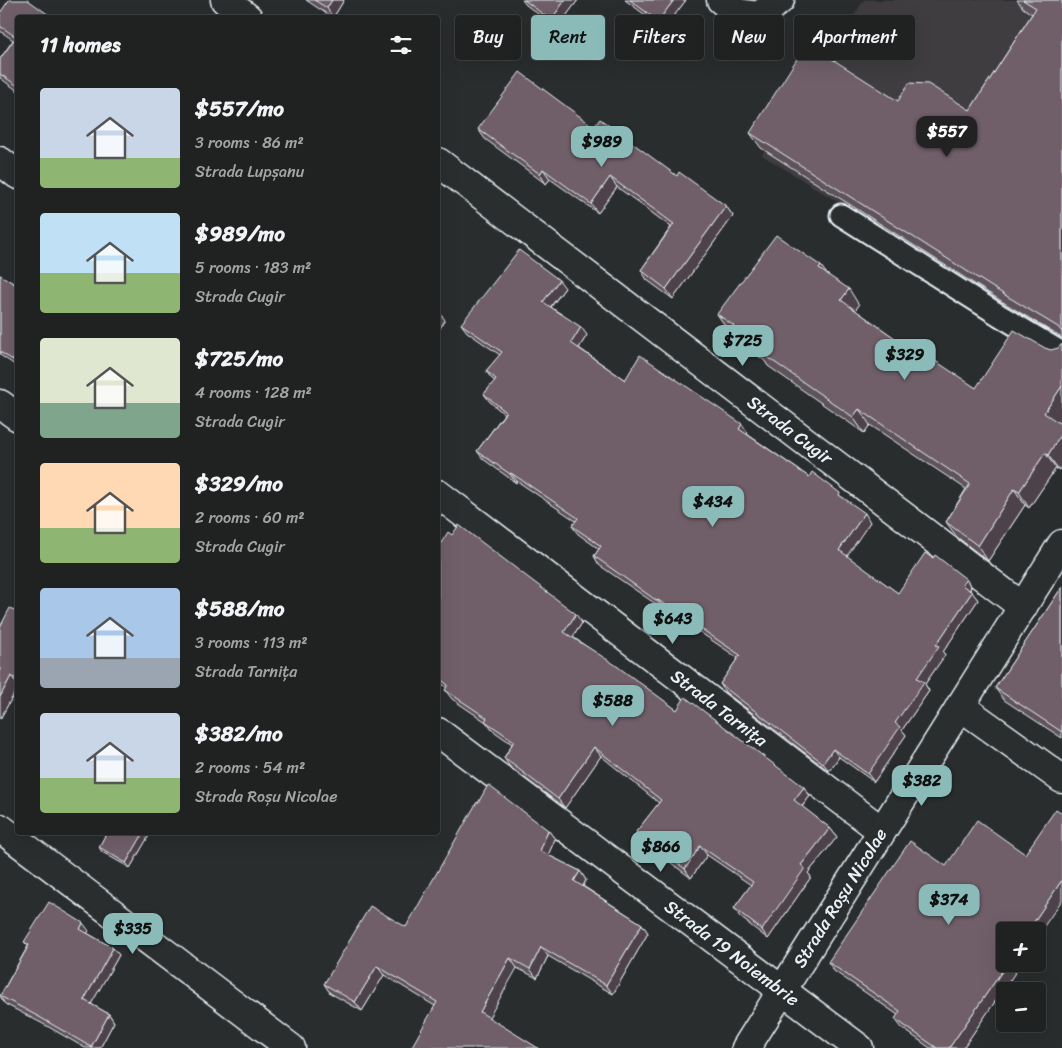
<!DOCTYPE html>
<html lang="en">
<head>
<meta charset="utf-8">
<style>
  body { margin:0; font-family:Sriracha,sans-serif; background:#2d2f2f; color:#f1f3f6; height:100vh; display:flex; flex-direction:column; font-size:19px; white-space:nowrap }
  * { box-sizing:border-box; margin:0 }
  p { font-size:16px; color:#a2a4a5 }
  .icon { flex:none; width:28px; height:28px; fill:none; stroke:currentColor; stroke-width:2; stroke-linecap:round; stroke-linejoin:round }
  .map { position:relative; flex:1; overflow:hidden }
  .side { position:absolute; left:15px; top:15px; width:425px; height:820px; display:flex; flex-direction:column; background:#202222; border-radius:5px; box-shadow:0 5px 20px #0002,0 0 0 1px #3d3f40 }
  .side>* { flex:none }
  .top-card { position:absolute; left:455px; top:15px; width:475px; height:45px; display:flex; gap:10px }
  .fabs { position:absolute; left:996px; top:922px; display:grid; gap:10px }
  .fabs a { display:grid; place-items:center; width:50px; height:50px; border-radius:5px; background:#202222; box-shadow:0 5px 20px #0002,0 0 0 1px #3d3f40; font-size:25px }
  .price { position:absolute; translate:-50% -42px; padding:0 11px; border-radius:10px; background:#8bbbb9; color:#111; font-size:16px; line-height:32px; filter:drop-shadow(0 1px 2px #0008) }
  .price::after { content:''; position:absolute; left:50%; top:30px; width:15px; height:11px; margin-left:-8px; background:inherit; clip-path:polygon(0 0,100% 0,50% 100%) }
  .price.selected { background:#222; color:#fff }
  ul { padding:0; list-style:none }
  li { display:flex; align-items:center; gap:15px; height:125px; padding:0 25px }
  li span { display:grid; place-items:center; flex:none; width:140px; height:100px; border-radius:5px; color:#555 }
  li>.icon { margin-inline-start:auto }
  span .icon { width:60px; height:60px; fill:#fffc; stroke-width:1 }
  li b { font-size:21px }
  h2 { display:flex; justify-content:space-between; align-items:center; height:60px; padding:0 25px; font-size:21px }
  .chip { padding:0 18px; border-radius:5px; background:#202222; box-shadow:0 5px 20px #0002,0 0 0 1px #3d3f40; font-size:18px; line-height:45px }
  .chip.selected { background:#8bbbb9; color:#111 }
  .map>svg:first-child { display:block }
  .built { fill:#3f3c40 }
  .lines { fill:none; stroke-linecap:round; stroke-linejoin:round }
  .lane-casing { stroke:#e8f1f8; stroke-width:25 }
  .street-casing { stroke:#e8f1f8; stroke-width:31 }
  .lane { stroke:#2a2d2e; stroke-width:21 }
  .street { stroke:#2a2d2e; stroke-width:28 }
  .wall { fill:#5f525a; stroke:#e8f1f8 }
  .shaded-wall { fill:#4e424a; stroke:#e8f1f8 }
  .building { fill:#6f5f69; stroke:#e8f1f8 }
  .labels { text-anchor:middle; stroke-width:4; stroke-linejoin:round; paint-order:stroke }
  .street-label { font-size:18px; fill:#e8f1f8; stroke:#2a2d2e }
</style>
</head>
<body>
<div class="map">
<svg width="1062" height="1048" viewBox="0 0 1062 1048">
  <rect width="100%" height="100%" fill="#2a2d2e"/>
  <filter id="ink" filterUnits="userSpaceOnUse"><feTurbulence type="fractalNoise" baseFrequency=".02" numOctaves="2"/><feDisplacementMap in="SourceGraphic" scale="10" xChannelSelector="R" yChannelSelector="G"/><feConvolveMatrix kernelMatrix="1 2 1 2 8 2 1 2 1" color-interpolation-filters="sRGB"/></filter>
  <g filter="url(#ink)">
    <polygon class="built" points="864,0 1062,0 1062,341 762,155"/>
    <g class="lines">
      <defs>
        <polyline id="lane" points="841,215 999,315 1062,353"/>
        <g id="street">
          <polyline points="225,0 248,18"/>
          <polyline points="721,0 738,13 759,16 780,0"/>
          <polyline points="0,161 18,175"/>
          <polyline points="438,162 1023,607"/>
          <polyline points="0,404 18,417"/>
          <polyline points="438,494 882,831"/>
          <polyline points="960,706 1062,779"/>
          <polyline points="438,732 859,1048"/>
          <polyline points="0,828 291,1048"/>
          <polyline points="746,1048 1062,544"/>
        </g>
      </defs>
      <use href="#lane" class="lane-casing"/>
      <use href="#street" class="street-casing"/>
      <use href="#lane" class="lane"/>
      <use href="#street" class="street"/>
    </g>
    <g class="wall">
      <polygon points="306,0 344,0 333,18"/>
      <polygon points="522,0 578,0 557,28 526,5"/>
      <polygon points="625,0 686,0 664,29"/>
      <polygon points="1017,0 1062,0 1062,338 1006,304 761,148 750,133 898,101 970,110 1032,14 1023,8"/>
      <polygon points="0,13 18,18 18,91 0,78 0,59 13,40 0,31"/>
      <polygon points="594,127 726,206 733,216 673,299 647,280 641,270 671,227 617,187 598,213 550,179 546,184 485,139 478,129"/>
      <polygon points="827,274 859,305 855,310 926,360 976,388 1059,423 1059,470 1056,468 1029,508 1025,505 988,561 957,537 946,522 966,489 870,425 864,433 768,366 764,360 742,345 734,334 728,330 717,314"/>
      <polygon points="0,275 18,286 18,367 0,355"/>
      <polygon points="565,288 551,307 587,335 579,348 625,380 748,433 747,434 809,477 845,499 870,522 846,556 898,593 966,579 971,587 970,590 978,600 943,652 945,655 925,684 929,691 902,730 906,735 874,782 839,757 829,771 726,693 720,684 738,658 664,608 663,609 599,565 594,556 599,549 578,534 572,526 576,521 517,481 516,483 483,459 477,451 504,414 490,402 484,394 495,381 492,379 486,371 500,355 467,332 461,324"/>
      <polygon points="438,548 582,623 573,637 677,710 804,787 810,796 802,807 830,828 837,837 808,873 811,877 768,939 740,917 734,908 751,885 707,855 691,878 642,841 636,832 659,803 601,756 565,808 510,767 504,758 512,744 492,730 486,722 452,699 445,690 447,688 438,681"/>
      <polygon points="1062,587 1062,738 1004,700 995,688"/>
      <polygon points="18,612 18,687 0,719"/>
      <polygon points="548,830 555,839 548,855 580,871 586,880 583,886 642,924 648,933 613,994 548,956 537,978 517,968 435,1006 384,975 362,1011 330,993 324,984"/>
      <polygon points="107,832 151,832 130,868 102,852 99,847"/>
      <polygon points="89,931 87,933 113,948 119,955 91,1004 109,1014 114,1022 100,1048 85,1048 47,1026 5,1004 0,996 28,946 24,942"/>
      <polygon points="1038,935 1039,937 1005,964 1021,964 963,1048 930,1048 902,1028 895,1019 898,1015 834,971 828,962"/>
    </g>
    <g class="shaded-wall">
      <polygon points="332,0 344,0 333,18 327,8"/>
      <polygon points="565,0 578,0 557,28 551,20"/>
      <polygon points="674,0 686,0 664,29 658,21"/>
      <polygon points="543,169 550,179 546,184 540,174"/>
      <polygon points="610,177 617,187 598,213 591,204"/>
      <polygon points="726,206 733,216 673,299 666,289"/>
      <polygon points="821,266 832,281 819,269"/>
      <polygon points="559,280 565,288 548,310 543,302"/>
      <polygon points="849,289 859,305 851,316 841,300"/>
      <polygon points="439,312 445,320 438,332 438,315"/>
      <polygon points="581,327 587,335 577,351 571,343"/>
      <polygon points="1062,386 1062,418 1055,429 1044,413"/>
      <polygon points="859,409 870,425 864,433 853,417"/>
      <polygon points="742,424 748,433 745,437 739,429"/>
      <polygon points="1062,432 1062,465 1059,470 1048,455"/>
      <polygon points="1045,453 1056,468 1029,508 1019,492"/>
      <polygon points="511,473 517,481 516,483 510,474"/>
      <polygon points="1014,489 1025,505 988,561 978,546"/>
      <polygon points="865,513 870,522 845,559 839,550"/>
      <polygon points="966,579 971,587 968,593 962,585"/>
      <polygon points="972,592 978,600 943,652 945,655 925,684 929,691 902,730 906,735 874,782 868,774 895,723 917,678 936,645"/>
      <polygon points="658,600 664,608 663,609 657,601"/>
      <polygon points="576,614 582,623 570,641 564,632"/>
      <polygon points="11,676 18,685 18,687 0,719 0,697"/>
      <polygon points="594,747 601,756 565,808 558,799"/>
      <polygon points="833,749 839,757 829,771 823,763"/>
      <polygon points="804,787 810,796 800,809 794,800"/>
      <polygon points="830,828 837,837 808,873 811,877 768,939 762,930 801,865"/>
      <polygon points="548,830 555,839 546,860 540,851"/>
      <polygon points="144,832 151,832 130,868 126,863"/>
      <polygon points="700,846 707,855 691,878 685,869"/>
      <polygon points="580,871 586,880 581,890 574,881"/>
      <polygon points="1062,880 1062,900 1038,935 1039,937 1038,939 1038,931 1030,931 1031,926"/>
      <polygon points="83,923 89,931 85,936 80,929"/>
      <polygon points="642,924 648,933 613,994 606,985"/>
      <polygon points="541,947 548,956 537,978 530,969"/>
      <polygon points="113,948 119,955 89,1008 84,1000"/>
      <polygon points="510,958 517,968 487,1021 480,1012"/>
      <polygon points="1007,964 1021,964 963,1048 949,1048"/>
      <polygon points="377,966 384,975 362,1011 355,1002"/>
      <polygon points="109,1014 114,1022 100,1048 91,1048 91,1047"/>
    </g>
    <g class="building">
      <polygon points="9,0 28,0 53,18 18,18 18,86 0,74 0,59 16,37 0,26 0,13"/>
      <polygon points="314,0 332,0 327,8"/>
      <polygon points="524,0 565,0 551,20"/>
      <polygon points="630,0 674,0 658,21"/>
      <polygon points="1023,0 1062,0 1062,332 1058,327 995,289 750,133 807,43 898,101 909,83 928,84 970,110 1036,8"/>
      <polygon points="520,72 594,127 600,119 677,176 679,172 726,206 666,289 641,270 674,224 610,177 591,204 543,169 540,174 478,129"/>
      <polygon points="776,235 821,266 819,269 849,289 841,300 926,360 928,356 976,388 1014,330 1045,348 1051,350 1058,348 1062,344 1062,386 1044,413 1062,425 1062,432 1048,455 1045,453 1019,492 1014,489 978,546 946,522 970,484 859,409 853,417 757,350 758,348 732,330 734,326 717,314"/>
      <polygon points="519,250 559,280 543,302 581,327 571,343 625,380 640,355 742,424 739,429 809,477 812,472 840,493 839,495 865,513 839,550 898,593 925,553 933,558 935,555 966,579 962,585 972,592 936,645 939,646 917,678 924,682 895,723 900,727 868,774 833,749 823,763 720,684 740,655 658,600 657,601 594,556 601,546 572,526 578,518 511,473 510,474 477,451 506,412 484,394 496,379 486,371 502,352 461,324"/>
      <polygon points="0,275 18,286 18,363 0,352"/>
      <polygon points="459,525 576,614 564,632 614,664 677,710 685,697 804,787 794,800 830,828 801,865 805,868 762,930 734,908 753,882 700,846 685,869 636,832 661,800 594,747 558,799 504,758 514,741 485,721 487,718 445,690 448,685 438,677 438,548 448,532 452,535"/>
      <polygon points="1062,587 1062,732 995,688"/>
      <polygon points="10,608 18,612 18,680 11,676 0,697 0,627"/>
      <polygon points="488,785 548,830 540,851 580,871 574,881 642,924 606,985 541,947 530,969 510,958 480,1012 538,1048 411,1048 437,1002 377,966 355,1002 324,984 370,906 406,927 477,802 478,803"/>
      <polygon points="1056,809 1062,813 1062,880 1031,926 1033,927 1030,931 1005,931 1005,964 1007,964 949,1048 937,1048 895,1019 900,1011 828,962 910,841 946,866 977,820 1025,854"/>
      <polygon points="107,832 144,832 126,863 99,847"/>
      <polygon points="49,902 83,923 80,929 113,948 84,1000 109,1014 91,1047 41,1018 0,996 29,945 24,942"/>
    </g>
  </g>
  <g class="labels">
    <g class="street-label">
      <text transform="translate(790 430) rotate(37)" y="6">Strada Cugir</text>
      <text transform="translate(719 708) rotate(37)" y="6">Strada Tarnița</text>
      <text transform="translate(840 898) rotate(-58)" y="6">Strada Roșu Nicolae</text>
      <text transform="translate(732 953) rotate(37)" y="6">Strada 19 Noiembrie</text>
    </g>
  </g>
</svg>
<div class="fabs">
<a>+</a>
<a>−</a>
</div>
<b class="price selected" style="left:947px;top:158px">$557</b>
<b class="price" style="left:602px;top:168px">$989</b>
<b class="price" style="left:743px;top:367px">$725</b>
<b class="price" style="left:905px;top:381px">$329</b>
<b class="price" style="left:713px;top:528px">$434</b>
<b class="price" style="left:673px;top:645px">$643</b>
<b class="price" style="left:613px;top:727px">$588</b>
<b class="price" style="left:922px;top:807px">$382</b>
<b class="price" style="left:661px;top:873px">$866</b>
<b class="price" style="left:949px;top:926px">$374</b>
<b class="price" style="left:133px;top:955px">$335</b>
<div class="top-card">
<a class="chip">Buy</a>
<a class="chip selected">Rent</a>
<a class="chip">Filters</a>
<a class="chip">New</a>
<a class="chip">Apartment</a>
</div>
<section class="side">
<h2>11 homes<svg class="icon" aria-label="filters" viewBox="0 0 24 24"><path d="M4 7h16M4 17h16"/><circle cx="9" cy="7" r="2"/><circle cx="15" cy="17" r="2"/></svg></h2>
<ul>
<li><span style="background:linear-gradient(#c9d6e8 70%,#8fb573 0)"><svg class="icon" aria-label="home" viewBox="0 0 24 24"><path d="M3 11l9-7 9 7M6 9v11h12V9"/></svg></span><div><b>$557/mo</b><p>3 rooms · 86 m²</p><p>Strada Lupșanu</p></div></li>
<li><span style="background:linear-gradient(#bfe0f5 60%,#8fb573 0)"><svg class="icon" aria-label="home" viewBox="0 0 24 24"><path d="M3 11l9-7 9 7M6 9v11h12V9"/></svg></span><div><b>$989/mo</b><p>5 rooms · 183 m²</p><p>Strada Cugir</p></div></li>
<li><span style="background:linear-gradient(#dfe7d0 65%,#7fa58c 0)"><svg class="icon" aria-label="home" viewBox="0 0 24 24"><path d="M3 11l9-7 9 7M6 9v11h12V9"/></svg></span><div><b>$725/mo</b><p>4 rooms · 128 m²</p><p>Strada Cugir</p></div></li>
<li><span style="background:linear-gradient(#ffd9b3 65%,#8fb573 0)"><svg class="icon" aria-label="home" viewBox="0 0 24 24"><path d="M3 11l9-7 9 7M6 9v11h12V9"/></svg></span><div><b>$329/mo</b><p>2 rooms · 60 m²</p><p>Strada Cugir</p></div></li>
<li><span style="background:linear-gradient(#a9c7e8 70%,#9aa5b1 0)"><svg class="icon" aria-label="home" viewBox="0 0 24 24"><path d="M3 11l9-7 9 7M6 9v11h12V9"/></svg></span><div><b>$588/mo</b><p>3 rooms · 113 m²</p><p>Strada Tarnița</p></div></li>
<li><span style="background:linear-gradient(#c9d6e8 65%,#8fb573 0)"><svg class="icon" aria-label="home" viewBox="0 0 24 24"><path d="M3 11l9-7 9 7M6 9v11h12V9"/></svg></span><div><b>$382/mo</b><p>2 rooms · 54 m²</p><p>Strada Roșu Nicolae</p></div></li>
</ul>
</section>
</div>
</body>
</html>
